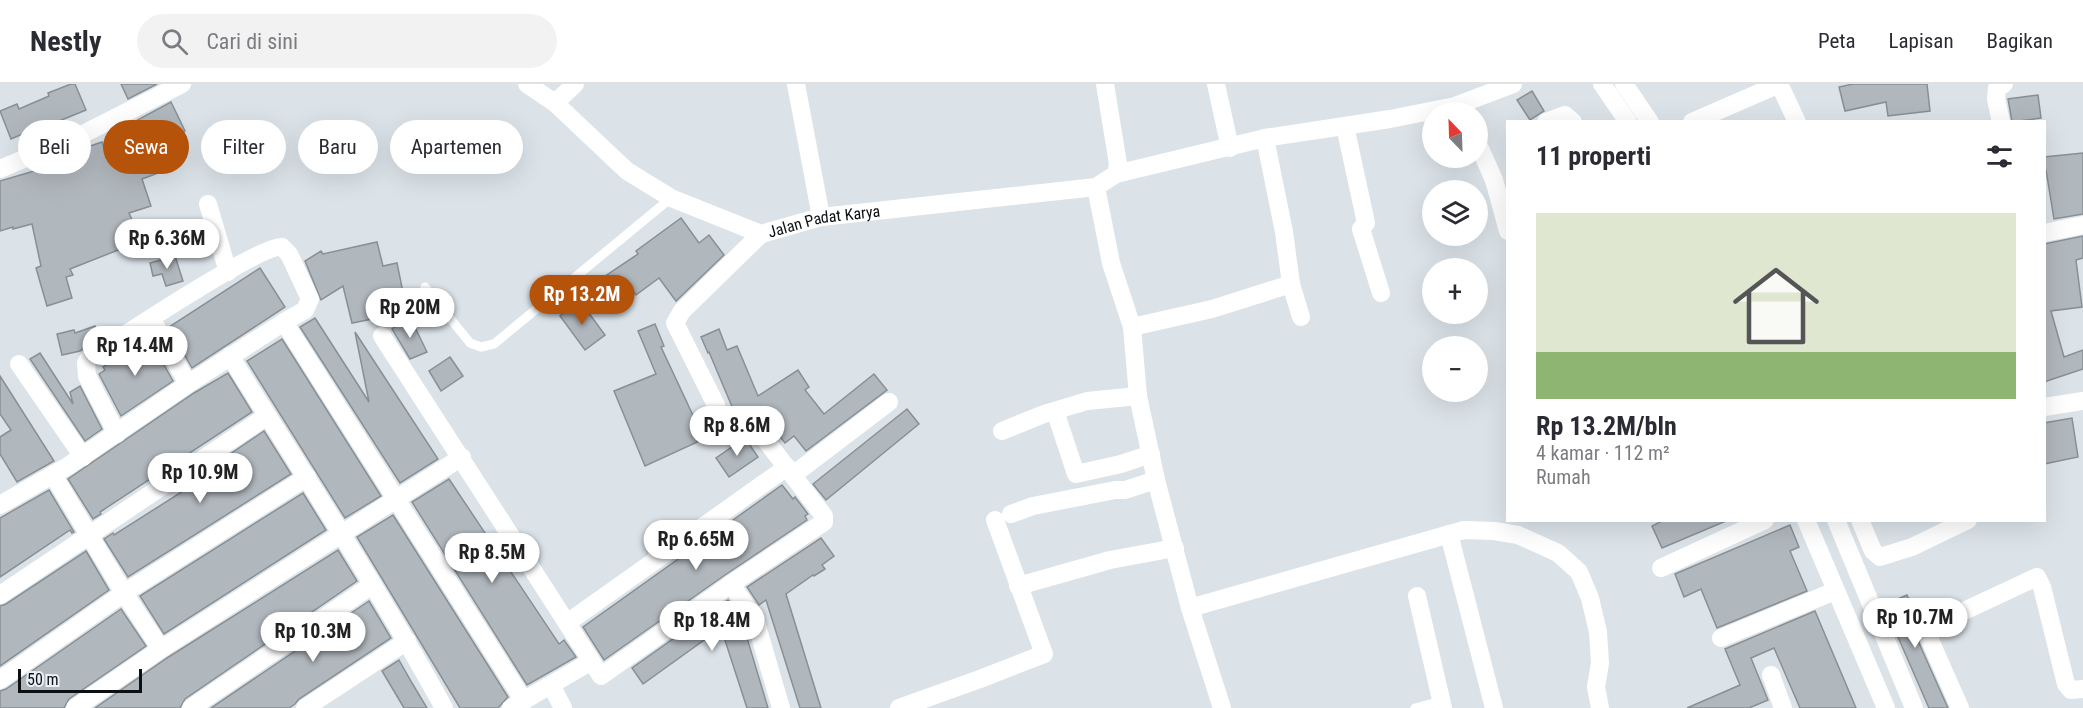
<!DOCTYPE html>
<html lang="id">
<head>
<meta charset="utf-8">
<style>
  body { margin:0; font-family:"Roboto Condensed",sans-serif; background:#f2f2f3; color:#2b2b33; height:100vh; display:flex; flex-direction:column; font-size:22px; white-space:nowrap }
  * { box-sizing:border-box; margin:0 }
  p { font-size:20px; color:#7c7c81 }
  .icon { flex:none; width:33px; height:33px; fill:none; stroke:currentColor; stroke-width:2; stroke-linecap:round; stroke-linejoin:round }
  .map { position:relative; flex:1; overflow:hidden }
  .panel { position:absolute; left:1506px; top:36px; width:540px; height:402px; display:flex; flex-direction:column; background:#fff; border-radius:0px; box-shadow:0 6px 24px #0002 }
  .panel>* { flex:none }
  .guide { position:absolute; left:18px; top:36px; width:570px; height:54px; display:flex; gap:12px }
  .needle { width:39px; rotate:337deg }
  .fabs { position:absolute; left:1422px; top:18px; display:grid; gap:12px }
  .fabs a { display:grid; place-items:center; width:66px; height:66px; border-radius:50%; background:#fff; box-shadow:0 6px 24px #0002; font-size:30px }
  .scale { position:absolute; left:18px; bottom:15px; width:124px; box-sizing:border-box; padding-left:6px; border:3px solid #0d1012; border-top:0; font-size:16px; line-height:21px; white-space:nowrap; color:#0d1012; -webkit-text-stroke:4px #e8f0f6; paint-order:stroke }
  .price { position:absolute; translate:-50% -51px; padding:0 14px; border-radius:21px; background:#fff; color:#222; font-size:20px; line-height:39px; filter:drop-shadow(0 2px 3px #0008) }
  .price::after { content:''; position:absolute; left:50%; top:36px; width:18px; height:14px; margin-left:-9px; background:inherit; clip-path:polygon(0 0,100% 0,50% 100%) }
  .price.selected { background:#b45309; color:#fff }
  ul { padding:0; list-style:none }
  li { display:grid; align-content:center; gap:12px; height:318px; padding:0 30px }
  li span { display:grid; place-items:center; height:186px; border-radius:0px; color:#555 }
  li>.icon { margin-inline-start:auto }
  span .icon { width:108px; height:108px; fill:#fffc; stroke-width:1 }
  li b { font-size:26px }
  h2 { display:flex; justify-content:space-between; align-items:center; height:72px; padding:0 30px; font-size:26px }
  .tag { padding:0 21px; border-radius:27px; background:#fff; box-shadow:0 6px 24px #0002; font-size:21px; line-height:54px }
  .tag.selected { background:#b45309; color:#fff }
  header { display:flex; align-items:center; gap:36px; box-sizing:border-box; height:84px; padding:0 30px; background:#fff; border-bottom:2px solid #e1e1e2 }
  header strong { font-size:28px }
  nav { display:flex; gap:33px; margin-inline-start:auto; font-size:21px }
  .search { width:420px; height:54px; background:#f2f2f3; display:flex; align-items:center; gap:15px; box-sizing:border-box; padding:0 21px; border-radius:33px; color:#7c7c81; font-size:22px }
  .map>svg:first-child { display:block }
  .building { fill:#b0b7bd; stroke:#889095; stroke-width:1.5 }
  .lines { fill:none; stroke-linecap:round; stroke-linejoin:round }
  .service { stroke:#fff; stroke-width:9 }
  .minor { stroke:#fff; stroke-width:18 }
  .labels { text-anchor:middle; stroke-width:5; stroke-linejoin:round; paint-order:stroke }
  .street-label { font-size:16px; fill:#0d1012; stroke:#e8f0f6 }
</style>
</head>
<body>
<header>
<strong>Nestly</strong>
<div class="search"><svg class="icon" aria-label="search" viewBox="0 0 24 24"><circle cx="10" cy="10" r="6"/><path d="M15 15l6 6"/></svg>Cari di sini</div>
<nav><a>Peta</a><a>Lapisan</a><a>Bagikan</a></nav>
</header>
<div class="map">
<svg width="2083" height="624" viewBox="0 0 2083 624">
  <rect width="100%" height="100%" fill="#dbe3e9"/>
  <g class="building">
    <polygon points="71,0 75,0 86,26 42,44 41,42 11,55 0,27 17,20 19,25 49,12 48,9"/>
    <polygon points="121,0 157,0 128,15"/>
    <polygon points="1853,0 1927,0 1930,27 1888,32 1886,18 1845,27 1839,3"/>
    <polygon points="1532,7 1544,27 1530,36 1517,16"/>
    <polygon points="2038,11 2041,34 2012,38 2008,15"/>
    <polygon points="171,18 185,47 164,57 174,83 142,95 151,122 129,129 141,157 70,185 73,191 66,193 72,214 47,222 36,184 41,182 32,140 13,145 13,143 0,147 0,97 51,82 49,76 102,58 105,67 137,56 130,40"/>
    <polygon points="2083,69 2083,130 2054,135 2046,86 2044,86 2044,73"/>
    <polygon points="681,134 699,159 709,151 724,171 676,217 659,194 636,211 626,197 594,221 583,207 638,170 636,167"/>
    <polygon points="2083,152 2083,174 2076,176 2082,223 2051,227 2064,273 2083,266 2083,285 2044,298 2044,160"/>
    <polygon points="377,158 383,182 397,179 407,228 352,239 343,202 321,216 305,177 321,167 323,170"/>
    <polygon points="175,172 183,197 166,202 162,190 153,192 150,179"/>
    <polygon points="260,184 285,223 192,284 169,243"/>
    <polygon points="580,217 605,251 585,266 560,232"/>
    <polygon points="410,233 427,268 410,275 392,245"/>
    <polygon points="315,234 369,318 355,248 438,375 400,399 300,243"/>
    <polygon points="655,240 664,262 661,263 704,355 645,382 614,307 656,290 638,247"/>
    <polygon points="95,242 99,254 80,267 62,271 57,250 74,246 75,249"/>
    <polygon points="719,245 727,266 737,262 758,312 798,286 809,303 805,306 824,330 874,290 887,306 806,367 794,352 785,359 764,332 762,333 758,330 752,330 747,333 743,337 744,345 734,352 721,332 733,325 709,268 708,269 701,253"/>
    <polygon points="282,255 381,412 345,434 247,277"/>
    <polygon points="150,256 173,297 121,332 99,290 105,286 103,283 142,258 144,260"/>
    <polygon points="40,269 73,320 70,308 80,302 102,345 85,357 30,275"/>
    <polygon points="450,273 463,292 441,307 429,287"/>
    <polygon points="228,289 252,328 100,428 101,430 93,435 68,395 194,309"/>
    <polygon points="0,292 54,377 17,398 0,370 0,353 11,346 0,330"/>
    <polygon points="907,325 919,340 826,416 813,400"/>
    <polygon points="2072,334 2078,373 2044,380 2044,339"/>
    <polygon points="264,347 291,390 128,493 104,455 113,449 114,451 191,402 189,398"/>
    <polygon points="745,354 758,373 729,393 716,374"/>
    <polygon points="449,395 559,560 564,556 576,573 527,601 412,418"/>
    <polygon points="782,401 793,415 795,413 808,430 805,432 807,436 725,491 604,576 583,543"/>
    <polygon points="49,406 74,448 72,449 70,446 0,493 0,434"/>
    <polygon points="303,409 326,446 164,550 140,512"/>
    <polygon points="393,431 508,613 498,624 460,624 357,453"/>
    <polygon points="1664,436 1726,436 1726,437 1662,464 1652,442"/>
    <polygon points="1790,441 1799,463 1790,467 1807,507 1717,544 1701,505 1684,513 1675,490"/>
    <polygon points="821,454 834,472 822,481 825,485 814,492 813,491 786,510 821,624 800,624 766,516 759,521 747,503"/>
    <polygon points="338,466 357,497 185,615 180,624 95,624 167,574"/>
    <polygon points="86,467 109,506 0,582 0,522 6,520"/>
    <polygon points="1907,511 1921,544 1919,559 1948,624 1929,624 1884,521"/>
    <polygon points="728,516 741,534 768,624 747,624 721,544 643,600 632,584"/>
    <polygon points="369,517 391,554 299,615 295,620 289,624 211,624"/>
    <polygon points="121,525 146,562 69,615 64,624 0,624 0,607 6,605"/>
    <polygon points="1815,527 1856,624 1800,624 1774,564 1751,574 1768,616 1749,624 1687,624 1740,601 1725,565"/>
    <polygon points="399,576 412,599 427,624 404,624 388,597 382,587"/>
  </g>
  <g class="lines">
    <g class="service">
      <polyline points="425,203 470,259 481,263 494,260 671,114"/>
      <polyline points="1415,624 1441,617"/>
    </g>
    <g class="minor">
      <path id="s1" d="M 527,0 L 555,19 L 627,87 L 671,114 L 761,150 L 821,133 L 1096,103 L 1116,90 L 1118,80 L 1105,0"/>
      <polyline points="796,0 821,133"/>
      <polyline points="1216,0 1230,64"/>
      <polyline points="1602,0 1628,38"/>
      <polyline points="1624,0 1650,38"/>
      <polyline points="555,19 575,0"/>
      <polyline points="1546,38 1565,31 1573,38"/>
      <polyline points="1692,38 1775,2 1782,6 1797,38"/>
      <polyline points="2001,38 1996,15 1997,4 2004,0"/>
      <polyline points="1345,42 1366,139 1361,145 1381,209"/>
      <polyline points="1265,54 1284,148 1291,200 1301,233"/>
      <polyline points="1478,60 1494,96 1508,147"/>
      <polyline points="0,85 87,48 182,0"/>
      <polyline points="1116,90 1265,54 1390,35 1455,22 1513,0"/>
      <polyline points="1096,103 1111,179 1132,243 1138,312 1156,396 1190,524 1222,624"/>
      <polyline points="208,120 228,188"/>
      <polyline points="2044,149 2083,141"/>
      <polyline points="151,234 188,300"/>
      <polyline points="284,238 524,617"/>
      <polyline points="1132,243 1212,225 1291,200"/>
      <polyline points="382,252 601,592 731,500 824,438 824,432 754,341"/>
      <path d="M 230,272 C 303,389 378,504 444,624"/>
      <polyline points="19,280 83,373"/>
      <polyline points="716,321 675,239 682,227 761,150"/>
      <polyline points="2044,323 2083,317"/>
      <polyline points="1055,327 1076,390 1121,380 1151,370"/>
      <polyline points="1002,347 1044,330 1087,317 1138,312"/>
      <polyline points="53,391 124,509 161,565"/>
      <polyline points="793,391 889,318"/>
      <path d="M 0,421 L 68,382 L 188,300 L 284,238 L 305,226 L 310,215 L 289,170 L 282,163 C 261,160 116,257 89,274 L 86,279 L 87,292 L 117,350"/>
      <polyline points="1011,430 1033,422 1115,406 1125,406 1156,396"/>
      <polyline points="1806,436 1886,624"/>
      <polyline points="1836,436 1914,624"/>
      <polyline points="1860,436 1873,467 1880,473 1912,463 1968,436"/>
      <polyline points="1449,450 1494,624"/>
      <polyline points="1661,484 1765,436"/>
      <polyline points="731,500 755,535 781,624"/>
      <polyline points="1018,502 1110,476 1175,464"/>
      <polyline points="0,511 267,332"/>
      <polyline points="1417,512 1443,624"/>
      <polyline points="1190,524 1464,446 1494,447 1518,451 1558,469 1579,488 1590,514 1598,548 1600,579 1596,603 1600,624"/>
      <polyline points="567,539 787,383"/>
      <polyline points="1721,554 1835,507"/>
      <polyline points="1771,591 1783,624"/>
      <polyline points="0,596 124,509 307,393"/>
      <polyline points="551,601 563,624"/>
      <polyline points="75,624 161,565 462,373"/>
      <polyline points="191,624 372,501"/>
      <polyline points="305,624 407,557"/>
      <polyline points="511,624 590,578"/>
      <polyline points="899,624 980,595 1044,570 995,436"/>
      <polyline points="1960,624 1929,554 1934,541 2037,493 2042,503 2066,600 2071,606 2083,605"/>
    </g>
  </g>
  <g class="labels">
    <g class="street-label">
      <text dy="6" stroke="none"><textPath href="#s1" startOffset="346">Jalan Padat Karya</textPath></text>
    </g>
  </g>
</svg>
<div class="fabs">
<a><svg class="needle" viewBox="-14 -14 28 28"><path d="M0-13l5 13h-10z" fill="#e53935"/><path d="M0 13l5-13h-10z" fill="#7c7c81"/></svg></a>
<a><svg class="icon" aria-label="layers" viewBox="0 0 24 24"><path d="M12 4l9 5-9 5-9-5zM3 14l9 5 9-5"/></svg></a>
<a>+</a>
<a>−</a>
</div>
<div class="scale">50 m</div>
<b class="price" style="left:167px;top:186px">Rp 6.36M</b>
<b class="price selected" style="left:582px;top:242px">Rp 13.2M</b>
<b class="price" style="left:410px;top:255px">Rp 20M</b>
<b class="price" style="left:135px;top:293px">Rp 14.4M</b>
<b class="price" style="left:737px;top:373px">Rp 8.6M</b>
<b class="price" style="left:200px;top:420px">Rp 10.9M</b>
<b class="price" style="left:696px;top:487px">Rp 6.65M</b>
<b class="price" style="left:492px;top:500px">Rp 8.5M</b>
<b class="price" style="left:1915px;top:565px">Rp 10.7M</b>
<b class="price" style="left:712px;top:568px">Rp 18.4M</b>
<b class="price" style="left:313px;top:579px">Rp 10.3M</b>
<div class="guide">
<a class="tag">Beli</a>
<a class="tag selected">Sewa</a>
<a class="tag">Filter</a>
<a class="tag">Baru</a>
<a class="tag">Apartemen</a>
</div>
<section class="panel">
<h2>11 properti<svg class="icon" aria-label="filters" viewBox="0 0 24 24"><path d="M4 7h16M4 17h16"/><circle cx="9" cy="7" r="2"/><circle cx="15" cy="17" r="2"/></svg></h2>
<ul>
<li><span style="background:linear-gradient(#dfe7d0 75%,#8fb573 0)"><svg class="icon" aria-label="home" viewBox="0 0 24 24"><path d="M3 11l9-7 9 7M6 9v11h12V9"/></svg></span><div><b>Rp 13.2M/bln</b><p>4 kamar · 112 m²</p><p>Rumah</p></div></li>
</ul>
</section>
</div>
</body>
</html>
